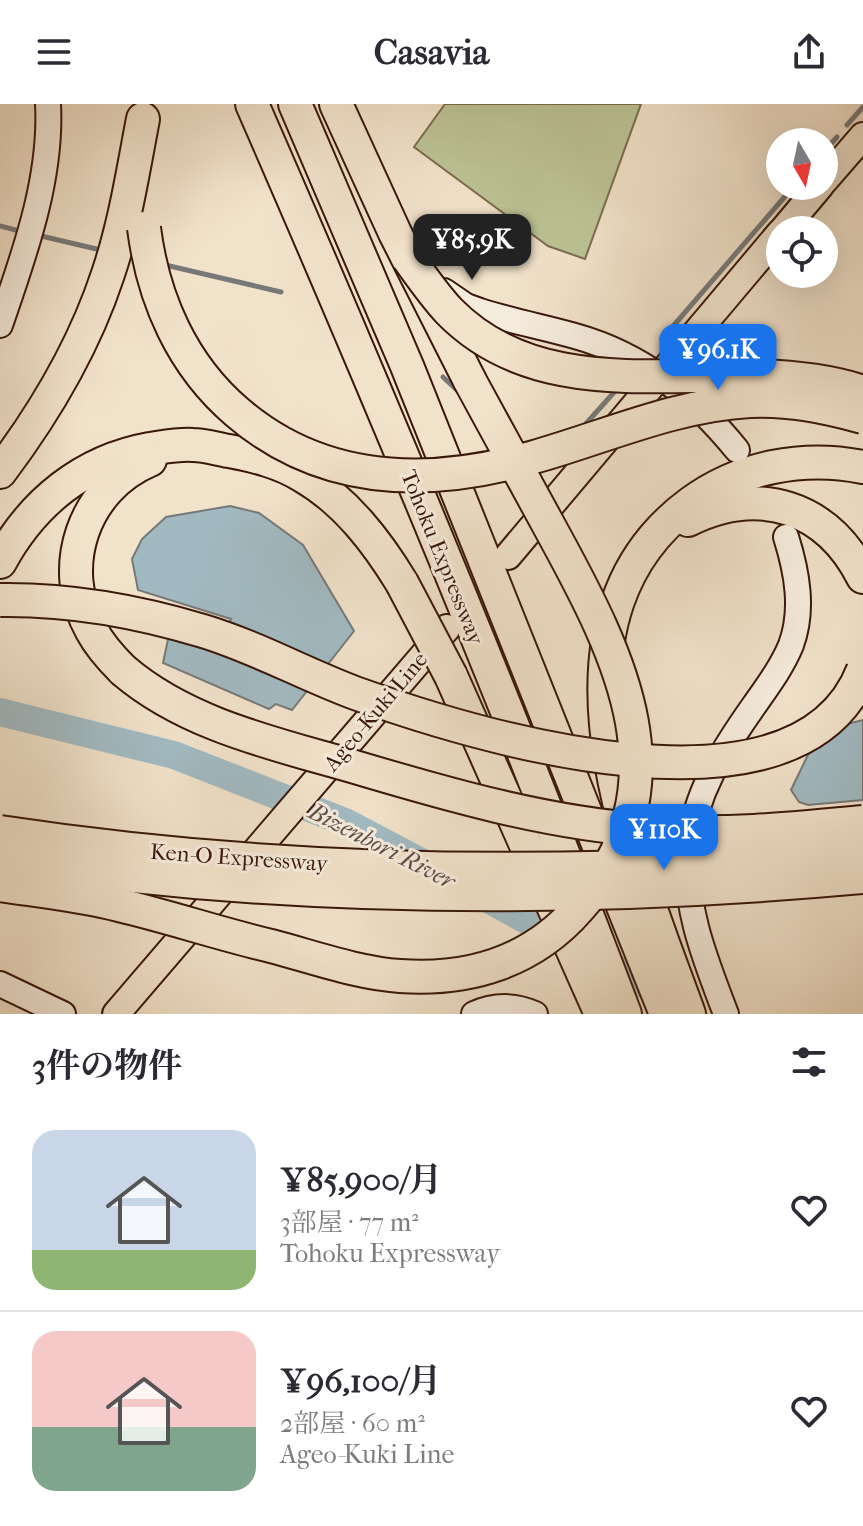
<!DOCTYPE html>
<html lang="ja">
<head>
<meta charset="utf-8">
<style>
  body { margin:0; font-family:"IM FELL French Canon","Noto Serif JP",serif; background:#f7f7f7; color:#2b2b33; height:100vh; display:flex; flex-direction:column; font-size:30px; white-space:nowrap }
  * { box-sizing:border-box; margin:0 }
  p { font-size:26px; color:#7c7c81 }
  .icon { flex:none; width:44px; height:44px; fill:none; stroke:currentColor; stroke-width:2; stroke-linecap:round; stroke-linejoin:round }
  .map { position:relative; height:910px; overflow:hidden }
  .panel { display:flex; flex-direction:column; background:#fff; flex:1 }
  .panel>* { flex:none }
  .needle { width:52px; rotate:171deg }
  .fabs { position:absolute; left:766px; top:24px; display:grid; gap:16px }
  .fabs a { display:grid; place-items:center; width:72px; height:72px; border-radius:50%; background:#fff; box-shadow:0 8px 32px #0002; font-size:40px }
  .price { position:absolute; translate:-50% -68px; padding:0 18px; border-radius:16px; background:#1a73e8; color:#fff; font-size:26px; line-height:52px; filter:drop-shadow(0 2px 4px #0008) }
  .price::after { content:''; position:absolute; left:50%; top:48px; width:24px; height:18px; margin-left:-12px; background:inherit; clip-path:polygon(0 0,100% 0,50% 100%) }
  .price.active { background:#222; color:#fff }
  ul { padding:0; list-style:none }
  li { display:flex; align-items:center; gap:24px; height:200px; padding:0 32px }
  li+li { border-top:2px solid #e1e1e2 }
  li span { display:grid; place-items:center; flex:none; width:224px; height:160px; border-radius:24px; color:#555 }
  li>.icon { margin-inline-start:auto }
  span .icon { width:96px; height:96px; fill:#fffc; stroke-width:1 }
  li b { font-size:34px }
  h2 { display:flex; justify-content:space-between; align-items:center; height:96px; padding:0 32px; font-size:34px }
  header { display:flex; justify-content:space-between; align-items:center; height:104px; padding:0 32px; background:#fff; font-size:36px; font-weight:700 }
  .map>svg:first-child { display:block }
  .green { fill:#bcc395; stroke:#7a6d50; stroke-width:2 }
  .water { fill:#a1bac2; stroke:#777979; stroke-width:2 }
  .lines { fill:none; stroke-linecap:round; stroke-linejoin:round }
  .stream { stroke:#777979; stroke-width:5 }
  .river { stroke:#a1bac2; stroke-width:28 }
  .secondary-casing { stroke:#39170b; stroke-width:28 }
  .primary-casing { stroke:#39170b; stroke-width:30 }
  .highway-casing { stroke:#39170b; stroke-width:36 }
  .secondary { stroke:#f6ecdd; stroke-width:24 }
  .primary { stroke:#f1e2ca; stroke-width:26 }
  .highway { stroke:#f1e2ca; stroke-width:32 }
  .highway-bridge-casing { stroke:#39170b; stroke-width:36; stroke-linecap:butt }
  .highway-bridge { stroke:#f1e2ca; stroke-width:32 }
  .labels { text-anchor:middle; stroke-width:6; stroke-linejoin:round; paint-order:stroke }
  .street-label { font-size:22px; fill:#39170b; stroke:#f6ecdd }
  .water-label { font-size:24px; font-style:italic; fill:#5d504b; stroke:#f6ecdd }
</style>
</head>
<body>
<header><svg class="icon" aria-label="menu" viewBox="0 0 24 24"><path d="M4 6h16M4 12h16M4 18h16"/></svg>Casavia<svg class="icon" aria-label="share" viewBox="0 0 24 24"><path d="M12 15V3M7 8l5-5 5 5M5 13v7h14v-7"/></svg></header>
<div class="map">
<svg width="863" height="910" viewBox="0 0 863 910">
  <rect width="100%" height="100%" fill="#f1e2ca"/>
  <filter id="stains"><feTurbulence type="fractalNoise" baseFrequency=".0025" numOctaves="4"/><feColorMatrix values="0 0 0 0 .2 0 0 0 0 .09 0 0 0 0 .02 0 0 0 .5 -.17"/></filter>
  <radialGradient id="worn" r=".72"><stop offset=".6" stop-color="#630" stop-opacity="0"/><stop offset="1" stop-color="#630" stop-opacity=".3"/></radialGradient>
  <polygon class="green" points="445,0 641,0 585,155 548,142 414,43"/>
  <g class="water">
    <polygon points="230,402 259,409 303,441 354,527 292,606 276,600 269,605 163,559 170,526 220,542 231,515 138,486 132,455 142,435 166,413"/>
    <polygon points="863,616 863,696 808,701 799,698 791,686 817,632 827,625"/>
  </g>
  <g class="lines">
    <g class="stream">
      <polyline points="847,21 863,3"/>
      <polyline points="824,48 837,33"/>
      <polyline points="0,122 23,128"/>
      <polyline points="37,131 105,147"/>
      <polyline points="161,160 281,188"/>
      <polyline points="662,235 794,82"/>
      <polyline points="443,273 460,289"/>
      <polyline points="583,323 617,285"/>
    </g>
    <g class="river">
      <polyline points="0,608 174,651 345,718 434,765"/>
      <polyline points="477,789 669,894"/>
    </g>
    <defs>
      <g id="secondary">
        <path d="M 444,187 L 466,202 L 480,207 C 511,217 543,223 575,232 C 643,251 693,292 737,346"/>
        <path d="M 0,221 C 24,151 52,75 48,0"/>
        <polyline points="0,880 63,910"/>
        <path d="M 474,910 C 494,901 515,901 535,910"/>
        <path d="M 726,910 C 706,857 683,803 689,745 C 694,691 722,647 753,603 C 767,583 782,563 791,541 C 804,506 797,468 786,433"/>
      </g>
      <g id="primary">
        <polyline points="824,77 863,32"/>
        <polyline points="783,126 820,82"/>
        <polyline points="508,452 780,129"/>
        <polyline points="116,910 447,524"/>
      </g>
      <g id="highway">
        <path d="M 252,0 C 383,300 509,603 625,910"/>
        <polyline points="295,0 407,262 666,910"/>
        <polyline points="336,0 395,129 470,277"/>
        <path d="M 0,368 C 46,307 84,243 108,170 C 125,120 133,67 143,15"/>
        <path d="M 688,416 C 759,381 827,402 863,473"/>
        <path d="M 0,458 C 32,399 83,357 150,345 C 164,343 179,340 193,341 C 205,341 217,345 229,347 C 256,352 280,358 303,372 C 346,397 377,438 402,479"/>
        <path d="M 123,566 C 111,554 100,542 92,527 C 56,464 83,384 150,356"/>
        <polyline points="451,572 601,910"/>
        <path d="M 689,910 C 635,760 528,519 691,399 C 740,363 803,351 863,363"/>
      </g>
    </defs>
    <use href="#secondary" class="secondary-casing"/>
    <use href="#primary" class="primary-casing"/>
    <use href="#highway" class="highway-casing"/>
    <use href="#secondary" class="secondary"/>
    <use href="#primary" class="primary"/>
    <use href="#highway" class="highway"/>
    <defs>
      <g id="highway-bridge">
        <path d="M 144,124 C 153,195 182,261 237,308 C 323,382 430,383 534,353 C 605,333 675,301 750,297 C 789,295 826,303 863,313"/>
        <path d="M 408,154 C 421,172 434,191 449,207 C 528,288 642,270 743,272 C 783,272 825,275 863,288"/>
        <polyline points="402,479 451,572"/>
        <path d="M 0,496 C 70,495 137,507 203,527 C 256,543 304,570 355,589 C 476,632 799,732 863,566"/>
        <path d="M 123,566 C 187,621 276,640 355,663 C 449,691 547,719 645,726 C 718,732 791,725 863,718"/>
        <path d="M 0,728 C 239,764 483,772 724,759 C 771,756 817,751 863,746"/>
        <path d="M 0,755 C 285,798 576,799 863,773"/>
        <path d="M 0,781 C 40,787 80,791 119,801 C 170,813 220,830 271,842 C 313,853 357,869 400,872 C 470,877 533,857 579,804 C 687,682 620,552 554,431 C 526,380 498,328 470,277"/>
      </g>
    </defs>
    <use href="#highway-bridge" class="highway-bridge-casing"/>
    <use href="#highway-bridge" class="highway-bridge"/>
  </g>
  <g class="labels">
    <g class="street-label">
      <text transform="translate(443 453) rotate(68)" y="8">Tohoku Expressway</text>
      <text transform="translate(375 607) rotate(-50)" y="8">Ageo-Kuki Line</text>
      <text transform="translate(239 753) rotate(4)" y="8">Ken-O Expressway</text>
    </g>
    <g class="water-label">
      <text transform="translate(382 742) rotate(27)" y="8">Bizenbori River</text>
    </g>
  </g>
  <rect width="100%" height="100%" filter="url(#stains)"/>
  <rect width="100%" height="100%" fill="url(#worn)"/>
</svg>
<div class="fabs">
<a><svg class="needle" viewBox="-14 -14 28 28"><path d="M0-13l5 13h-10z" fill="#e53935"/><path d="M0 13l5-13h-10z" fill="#7c7c81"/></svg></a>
<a><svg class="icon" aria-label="locate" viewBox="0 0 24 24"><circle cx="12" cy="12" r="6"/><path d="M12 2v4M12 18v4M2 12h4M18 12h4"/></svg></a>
</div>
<b class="price active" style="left:472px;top:178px">¥85.9K</b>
<b class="price" style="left:718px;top:288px">¥96.1K</b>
<b class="price" style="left:664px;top:768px">¥110K</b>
</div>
<section class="panel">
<h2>3件の物件<svg class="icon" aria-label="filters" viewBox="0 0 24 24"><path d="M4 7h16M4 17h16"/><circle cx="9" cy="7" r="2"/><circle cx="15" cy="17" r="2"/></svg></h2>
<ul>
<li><span style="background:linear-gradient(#c9d6e8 75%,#8fb573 0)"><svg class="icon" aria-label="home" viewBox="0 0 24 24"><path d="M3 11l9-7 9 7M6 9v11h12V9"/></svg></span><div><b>¥85,900/月</b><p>3部屋 · 77 m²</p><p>Tohoku Expressway</p></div><svg class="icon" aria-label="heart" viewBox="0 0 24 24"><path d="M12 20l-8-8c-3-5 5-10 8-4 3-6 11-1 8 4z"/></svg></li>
<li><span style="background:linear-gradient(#f6c9c9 60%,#7fa58c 0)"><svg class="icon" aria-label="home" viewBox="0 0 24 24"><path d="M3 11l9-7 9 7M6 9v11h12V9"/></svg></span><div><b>¥96,100/月</b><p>2部屋 · 60 m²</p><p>Ageo-Kuki Line</p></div><svg class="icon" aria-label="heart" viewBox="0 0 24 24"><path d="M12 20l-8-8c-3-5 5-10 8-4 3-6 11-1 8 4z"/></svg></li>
</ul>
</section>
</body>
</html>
